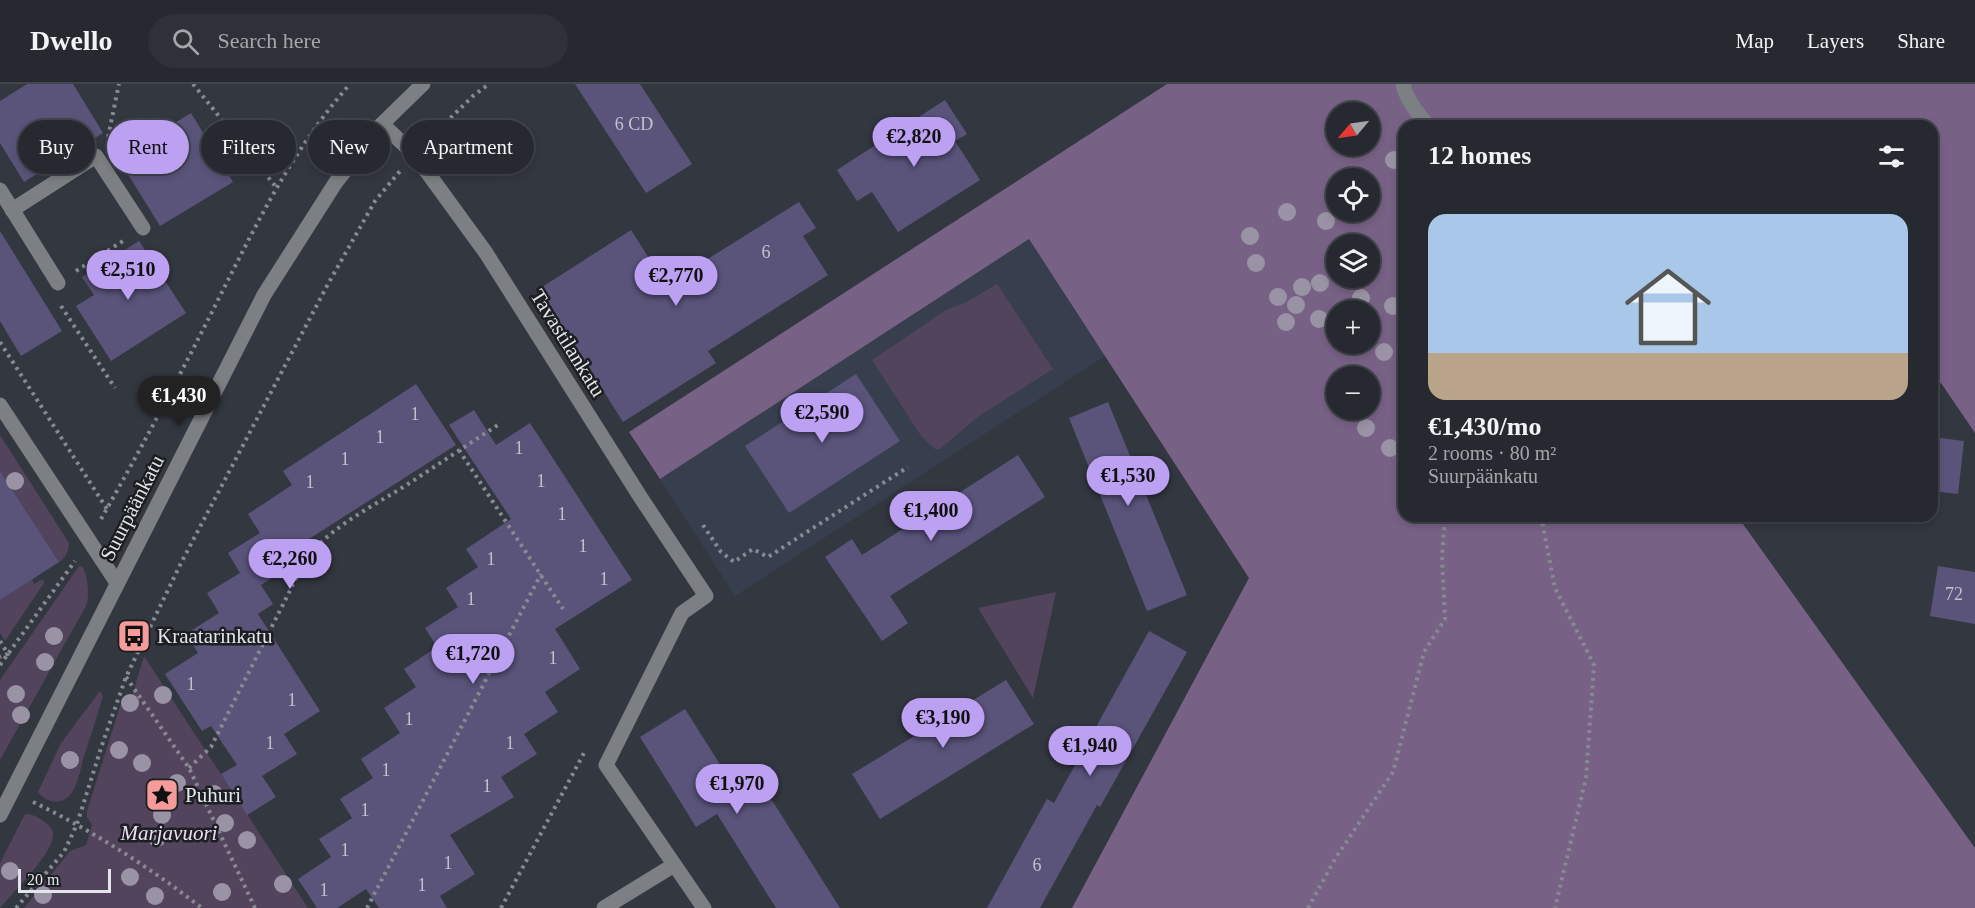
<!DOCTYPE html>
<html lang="en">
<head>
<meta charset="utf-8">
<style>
  body { margin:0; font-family:Georgia,serif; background:#2e3138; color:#f1f3f6; height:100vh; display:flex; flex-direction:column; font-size:22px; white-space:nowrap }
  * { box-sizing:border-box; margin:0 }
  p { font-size:20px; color:#a4a6ab }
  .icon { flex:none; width:33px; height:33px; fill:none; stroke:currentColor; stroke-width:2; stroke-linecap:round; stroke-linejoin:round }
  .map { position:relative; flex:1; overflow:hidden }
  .sheet { position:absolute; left:1398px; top:36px; width:540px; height:402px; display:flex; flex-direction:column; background:#262930; border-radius:18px; box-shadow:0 3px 9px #0003,0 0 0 2px #42454c }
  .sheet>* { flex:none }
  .top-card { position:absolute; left:18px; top:36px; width:570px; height:54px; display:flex; gap:12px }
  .needle { width:39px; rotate:241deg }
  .buttons { position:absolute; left:1326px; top:18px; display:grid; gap:12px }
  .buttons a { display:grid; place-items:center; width:54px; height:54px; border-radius:50%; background:#262930; box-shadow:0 3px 9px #0003,0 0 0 2px #42454c; font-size:30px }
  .scale { position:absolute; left:18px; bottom:15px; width:93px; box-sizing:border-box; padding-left:6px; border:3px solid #e2e5eb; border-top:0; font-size:16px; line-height:21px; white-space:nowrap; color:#e2e5eb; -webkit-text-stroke:4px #1c1e22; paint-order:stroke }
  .price { position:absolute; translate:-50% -51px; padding:0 14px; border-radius:21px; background:#bca0f2; color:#111; font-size:20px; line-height:39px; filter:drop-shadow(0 2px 3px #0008) }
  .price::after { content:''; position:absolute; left:50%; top:36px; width:18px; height:14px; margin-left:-9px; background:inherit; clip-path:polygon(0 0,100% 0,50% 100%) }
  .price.on { background:#222; color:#fff }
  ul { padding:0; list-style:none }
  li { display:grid; align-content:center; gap:12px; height:318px; padding:0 30px }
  li span { display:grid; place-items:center; height:186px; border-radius:18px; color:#555 }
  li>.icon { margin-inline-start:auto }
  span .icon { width:108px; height:108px; fill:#fffc; stroke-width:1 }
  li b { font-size:26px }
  h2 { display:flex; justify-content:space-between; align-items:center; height:72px; padding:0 30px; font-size:26px }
  .tag { padding:0 21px; border-radius:27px; background:#262930; box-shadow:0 3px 9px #0003,0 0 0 2px #42454c; font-size:21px; line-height:54px }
  .tag.on { background:#bca0f2; color:#111 }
  header { display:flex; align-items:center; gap:36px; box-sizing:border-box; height:84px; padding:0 30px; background:#262930; border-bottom:2px solid #42454c }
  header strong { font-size:28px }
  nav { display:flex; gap:33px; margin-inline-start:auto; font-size:21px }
  .search { width:420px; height:54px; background:#2e3138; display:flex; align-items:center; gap:15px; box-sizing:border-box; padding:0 21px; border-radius:33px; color:#a4a6ab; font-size:22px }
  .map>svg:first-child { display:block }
  .built { fill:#373e4d }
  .green { fill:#53445d }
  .forest { fill:#776185; fill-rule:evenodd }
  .building { fill:#5a547b }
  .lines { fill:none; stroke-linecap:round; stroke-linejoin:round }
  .path { stroke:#878a92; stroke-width:4; stroke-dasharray:3 4.5; stroke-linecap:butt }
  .minor { stroke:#7c8084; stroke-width:15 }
  .tree { fill:#9993a5 }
  .labels { text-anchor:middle; stroke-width:5; stroke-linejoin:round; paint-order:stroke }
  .number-label { font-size:18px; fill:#c0c1cf }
  .street-label { font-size:21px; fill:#e2e5eb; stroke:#1c1e22 }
  .poi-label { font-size:21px; fill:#e2e5eb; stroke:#1c1e22; text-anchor:start }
  .park-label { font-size:21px; font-style:italic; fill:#eddef7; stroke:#1c1e22 }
</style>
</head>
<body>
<header>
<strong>Dwello</strong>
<div class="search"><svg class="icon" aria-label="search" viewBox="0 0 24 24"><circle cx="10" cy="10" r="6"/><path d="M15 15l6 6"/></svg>Search here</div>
<nav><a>Map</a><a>Layers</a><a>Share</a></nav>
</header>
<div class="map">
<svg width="1975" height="824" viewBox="0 0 1975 824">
  <rect width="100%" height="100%" fill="#333740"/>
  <polygon class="built" points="1029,155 1105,272 735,512 660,395"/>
  <g class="green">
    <polygon points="997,200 1053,285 979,332 940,365 935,365 921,352 872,276 946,226 965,219"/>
    <path d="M 0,351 L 69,459 C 69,466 65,475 59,478 L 0,387 Z"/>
    <path d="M 79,482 L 83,483 C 88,495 89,507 87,520 L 0,676 L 0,596 Z"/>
    <polygon points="32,495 34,500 43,495 44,499 5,557 0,549 0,516"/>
    <polygon points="1056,508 1033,614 978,524"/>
    <polygon points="144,572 308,824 24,824 70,767 86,761 92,741 87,733 87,727 123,613 132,612"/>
    <path d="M 100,607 L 103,612 C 97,633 90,654 83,675 C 80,687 78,701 70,711 C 61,722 45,718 38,708 L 61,659 Z"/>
    <path d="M 25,730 C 32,730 38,733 43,737 C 48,740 54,745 53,752 C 51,772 13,808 0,824 L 0,779 Z"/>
  </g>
  <path class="forest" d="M 1167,0 L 1975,0 L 1975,349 L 1941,299 L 1932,305 L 1932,42 L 1404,42 L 1404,432 L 1754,432 L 1743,440 L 1975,764 L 1975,824 L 1072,824 L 1249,494 L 1029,155 L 660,395 L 629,348 ZM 1336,28 L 1370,28 L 1370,62 L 1336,62 ZM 1336,94 L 1370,94 L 1370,128 L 1336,128 ZM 1336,160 L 1370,160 L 1370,194 L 1336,194 ZM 1336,226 L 1370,226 L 1370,260 L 1336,260 ZM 1336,292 L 1370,292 L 1370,326 L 1336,326 Z"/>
  <g class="building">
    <polygon points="27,0 73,0 103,49 24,98 0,59 0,17"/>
    <polygon points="575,0 640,0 692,80 646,109"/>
    <polygon points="945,16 967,50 955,57 980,96 898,148 872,108 857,117 837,86"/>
    <polygon points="191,29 233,98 160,142 118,74"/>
    <polygon points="799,118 816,144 803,152 828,191 708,267 716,279 623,338 539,205 631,146 666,201"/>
    <polygon points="0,147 62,247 21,272 0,237"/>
    <polygon points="139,157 186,229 111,277 76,222 94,211 82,193"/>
    <polygon points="856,290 900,357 789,429 745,362"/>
    <polygon points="416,300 456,361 287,469 294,480 261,501 273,520 258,530 320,627 284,650 297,670 262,692 276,713 247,731 221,690 237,681 211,642 202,647 165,590 198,569 186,550 219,529 207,509 240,489 228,469 260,449 248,430 292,401 283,387"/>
    <polygon points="1108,318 1187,511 1147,527 1069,334"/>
    <polygon points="474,326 496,361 530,339 632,496 555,545 580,585 545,608 558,628 524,650 537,670 501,693 514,713 450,751 475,790 440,812 447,824 379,824 366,805 337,824 317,824 298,795 331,773 319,755 352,734 340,715 373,694 361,675 400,649 384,624 416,603 404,585 437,563 425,544 458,523 446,504 478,483 466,465 511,435 449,341"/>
    <polygon points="1932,353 1964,357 1958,410 1932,407"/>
    <polygon points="1018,371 1045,413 890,512 908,539 882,557 825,473 852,455 862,471"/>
    <polygon points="0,387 59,478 0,516"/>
    <polygon points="1938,482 1975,488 1975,540 1930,532"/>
    <polygon points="1149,547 1187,568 1100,723 1097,721 1040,824 987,824 1047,715 1054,719"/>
    <polygon points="1006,596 1034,640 880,735 852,690"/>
    <polygon points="685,625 740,712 761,699 840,824 776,824 717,730 696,743 640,653"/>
  </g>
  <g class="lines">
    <g class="path">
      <polyline points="193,0 276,103"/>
      <polyline points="108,53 119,0"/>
      <polyline points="429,55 473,12 489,0"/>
      <polyline points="76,187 123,157"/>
      <polyline points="61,222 115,304"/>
      <polyline points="0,258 107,425"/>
      <polyline points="459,366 563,525"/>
      <polyline points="1541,432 1555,504 1594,581 1586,694 1555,824"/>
      <path d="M 101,435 C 141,365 179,293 215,222 C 255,143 291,67 350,0"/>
      <polyline points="703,441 721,468 734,478 753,465 768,473 908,383"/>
      <polyline points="0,557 8,570 0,573"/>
      <polyline points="0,581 75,477"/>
      <polyline points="126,593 189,684 255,824"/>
      <path d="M 189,684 L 211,663 L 307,473 C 335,440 372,423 408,400 C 439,380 470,359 501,339"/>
      <path d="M 33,718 C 93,747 149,783 202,824"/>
      <polyline points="16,824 64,768 77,740 102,661 126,593 181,479 328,200 375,117 400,87"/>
      <polyline points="367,824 541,490"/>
      <polyline points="501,824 584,669"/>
      <polyline points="1308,824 1335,775 1393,688 1424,568 1445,535 1442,473 1445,432"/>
    </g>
    <g class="minor">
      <path d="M 1403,0 C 1406,15 1419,32 1429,42"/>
      <polyline points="382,40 414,70 486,169 641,414 706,512 682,529 606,681 704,824"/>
      <polyline points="0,106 58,199"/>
      <polyline points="12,126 96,72 143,144"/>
      <polyline points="0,321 117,499"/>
      <polyline points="0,731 264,211 336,98 382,40 423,0"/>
      <polyline points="604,824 674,781"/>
    </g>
  </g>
  <g class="tree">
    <circle cx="1394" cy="76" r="9"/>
    <circle cx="1287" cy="128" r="9"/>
    <circle cx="1326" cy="137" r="9"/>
    <circle cx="1250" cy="152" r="9"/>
    <circle cx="1256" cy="179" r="9"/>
    <circle cx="1320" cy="199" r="9"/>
    <circle cx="1302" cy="203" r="9"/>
    <circle cx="1278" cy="213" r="9"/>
    <circle cx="1361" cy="214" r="9"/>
    <circle cx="1296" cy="221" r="9"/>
    <circle cx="1393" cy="222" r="9"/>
    <circle cx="1319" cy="235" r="9"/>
    <circle cx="1286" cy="238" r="9"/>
    <circle cx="1384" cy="268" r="9"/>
    <circle cx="1366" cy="344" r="9"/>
    <circle cx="1390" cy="364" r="9"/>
    <circle cx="15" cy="397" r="9"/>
    <circle cx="54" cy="552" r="9"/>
    <circle cx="45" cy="578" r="9"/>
    <circle cx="16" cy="610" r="9"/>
    <circle cx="163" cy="611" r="9"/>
    <circle cx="130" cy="619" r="9"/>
    <circle cx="21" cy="631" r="9"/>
    <circle cx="119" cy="666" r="9"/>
    <circle cx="70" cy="676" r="9"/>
    <circle cx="142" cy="679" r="9"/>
    <circle cx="177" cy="699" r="9"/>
    <circle cx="214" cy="710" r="9"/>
    <circle cx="162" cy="731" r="9"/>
    <circle cx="225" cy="739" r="9"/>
    <circle cx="157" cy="754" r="9"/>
    <circle cx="247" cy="756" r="9"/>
    <circle cx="10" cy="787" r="9"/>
    <circle cx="130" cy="793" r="9"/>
    <circle cx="283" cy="800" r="9"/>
    <circle cx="222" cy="808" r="9"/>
    <circle cx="43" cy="811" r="9"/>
    <circle cx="155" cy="812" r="9"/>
  </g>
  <defs>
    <symbol id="bus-square" viewBox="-11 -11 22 22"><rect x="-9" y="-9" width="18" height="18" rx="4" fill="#f59b9c" stroke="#1c1e22"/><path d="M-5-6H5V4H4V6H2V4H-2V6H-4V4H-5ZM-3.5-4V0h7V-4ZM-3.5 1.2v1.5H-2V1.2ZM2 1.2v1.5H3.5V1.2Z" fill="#111"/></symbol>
    <symbol id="sight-square" viewBox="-11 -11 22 22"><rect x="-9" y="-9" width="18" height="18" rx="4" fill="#f59b9c" stroke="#1c1e22"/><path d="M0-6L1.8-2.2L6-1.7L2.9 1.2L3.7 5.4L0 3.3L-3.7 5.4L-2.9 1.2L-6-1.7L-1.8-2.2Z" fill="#111"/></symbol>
  </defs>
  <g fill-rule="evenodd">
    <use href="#bus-square" x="115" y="533" width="38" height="38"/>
    <use href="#sight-square" x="143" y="692" width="38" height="38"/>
  </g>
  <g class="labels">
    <g class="number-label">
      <text x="634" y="46">6 CD</text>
      <text x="766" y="174">6</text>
      <text x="415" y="336">1</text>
      <text x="380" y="359">1</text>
      <text x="519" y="370">1</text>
      <text x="345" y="381">1</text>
      <text x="541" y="403">1</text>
      <text x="310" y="404">1</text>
      <text x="562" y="436">1</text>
      <text x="583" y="468">1</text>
      <text x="491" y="481">1</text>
      <text x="604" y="501">1</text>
      <text x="1954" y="516">72</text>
      <text x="471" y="521">1</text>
      <text x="553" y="580">1</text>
      <text x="191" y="606">1</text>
      <text x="292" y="622">1</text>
      <text x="409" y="641">1</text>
      <text x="270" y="665">1</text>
      <text x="510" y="665">1</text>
      <text x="386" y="692">1</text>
      <text x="487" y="708">1</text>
      <text x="365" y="732">1</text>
      <text x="345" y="772">1</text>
      <text x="448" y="785">1</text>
      <text x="1037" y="787">6</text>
      <text x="422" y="807">1</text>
      <text x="324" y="812">1</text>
    </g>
    <g class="street-label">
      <text transform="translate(568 259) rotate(58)" y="7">Tavastilankatu</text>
      <text transform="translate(132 424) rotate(-63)" y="7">Suurpäänkatu</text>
    </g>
    <g class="poi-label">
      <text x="157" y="559">Kraatarinkatu</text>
      <text x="185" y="718">Puhuri</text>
    </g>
    <g class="park-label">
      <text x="169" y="756">Marjavuori</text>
    </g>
  </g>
</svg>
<div class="buttons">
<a><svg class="needle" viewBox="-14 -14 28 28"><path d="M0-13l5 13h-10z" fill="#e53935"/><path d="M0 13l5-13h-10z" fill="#a4a6ab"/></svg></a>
<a><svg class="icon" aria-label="locate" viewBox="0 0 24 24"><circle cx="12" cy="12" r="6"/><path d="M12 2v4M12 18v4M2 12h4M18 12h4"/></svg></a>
<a><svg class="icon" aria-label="layers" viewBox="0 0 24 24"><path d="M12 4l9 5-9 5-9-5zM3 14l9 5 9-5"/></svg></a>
<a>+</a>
<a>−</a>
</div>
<div class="scale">20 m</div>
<b class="price" style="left:914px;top:84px">€2,820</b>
<b class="price" style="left:128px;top:217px">€2,510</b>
<b class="price" style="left:676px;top:223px">€2,770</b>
<b class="price on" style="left:179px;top:343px">€1,430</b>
<b class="price" style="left:822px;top:360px">€2,590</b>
<b class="price" style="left:1128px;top:423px">€1,530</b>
<b class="price" style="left:931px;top:458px">€1,400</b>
<b class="price" style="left:290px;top:506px">€2,260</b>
<b class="price" style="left:473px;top:601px">€1,720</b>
<b class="price" style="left:943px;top:665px">€3,190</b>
<b class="price" style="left:1090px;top:693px">€1,940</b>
<b class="price" style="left:737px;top:731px">€1,970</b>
<div class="top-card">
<a class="tag">Buy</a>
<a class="tag on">Rent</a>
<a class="tag">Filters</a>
<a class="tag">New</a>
<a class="tag">Apartment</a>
</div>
<section class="sheet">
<h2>12 homes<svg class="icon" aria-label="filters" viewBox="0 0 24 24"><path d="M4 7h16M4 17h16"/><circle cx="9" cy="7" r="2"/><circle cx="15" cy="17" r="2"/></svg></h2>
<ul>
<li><span style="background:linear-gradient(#a9c7e8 75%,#b9a48a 0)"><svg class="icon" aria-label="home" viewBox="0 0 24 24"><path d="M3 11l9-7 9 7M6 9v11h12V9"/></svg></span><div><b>€1,430/mo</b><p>2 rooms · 80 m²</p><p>Suurpäänkatu</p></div></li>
</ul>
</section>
</div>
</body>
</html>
